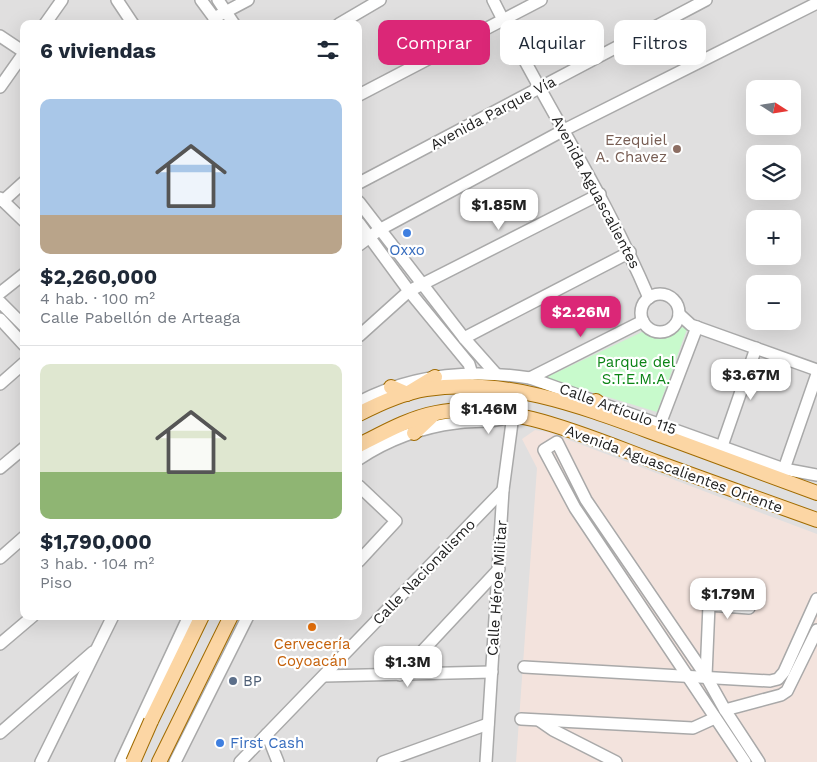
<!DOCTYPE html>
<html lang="es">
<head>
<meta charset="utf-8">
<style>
  body { margin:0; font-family:"Work Sans",sans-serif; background:#f6f6f7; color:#1f2937; height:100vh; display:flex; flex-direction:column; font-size:19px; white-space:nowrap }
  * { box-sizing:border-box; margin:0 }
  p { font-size:16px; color:#747a83 }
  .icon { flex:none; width:28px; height:28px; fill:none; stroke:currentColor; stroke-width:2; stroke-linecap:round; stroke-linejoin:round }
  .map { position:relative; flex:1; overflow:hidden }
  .details { position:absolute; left:20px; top:20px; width:342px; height:600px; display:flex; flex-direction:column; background:#fff; border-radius:10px; box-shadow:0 5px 20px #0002 }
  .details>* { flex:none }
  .banner { position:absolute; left:378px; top:20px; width:364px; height:45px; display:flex; gap:10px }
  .needle { width:32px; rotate:102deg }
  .fabs { position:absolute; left:746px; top:80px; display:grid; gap:10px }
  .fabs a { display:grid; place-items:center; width:55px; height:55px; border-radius:10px; background:#fff; box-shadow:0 5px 20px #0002; font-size:25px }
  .price { position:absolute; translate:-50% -42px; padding:0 11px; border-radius:10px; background:#fff; color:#222; font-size:16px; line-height:32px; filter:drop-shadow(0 1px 2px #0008) }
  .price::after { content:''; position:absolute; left:50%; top:30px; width:15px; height:11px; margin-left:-8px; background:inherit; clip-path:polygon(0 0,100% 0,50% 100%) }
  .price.current { background:#db2777; color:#fff }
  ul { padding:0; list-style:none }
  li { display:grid; align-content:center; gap:10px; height:265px; padding:0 20px }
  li+li { border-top:1px solid #e0e1e3 }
  li span { display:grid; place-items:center; height:155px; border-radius:10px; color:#555 }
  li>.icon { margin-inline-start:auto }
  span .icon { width:90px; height:90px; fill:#fffc; stroke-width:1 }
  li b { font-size:21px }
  h2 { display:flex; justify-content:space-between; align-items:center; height:60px; padding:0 20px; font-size:21px }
  .tag { padding:0 18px; border-radius:10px; background:#fff; box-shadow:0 5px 20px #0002; font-size:18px; line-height:45px }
  .tag.current { background:#db2777; color:#fff }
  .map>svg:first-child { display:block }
  .residential { fill:#e0dfdf; fill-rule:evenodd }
  .military { fill:#f3e3dd }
  .park { fill:#c8facc }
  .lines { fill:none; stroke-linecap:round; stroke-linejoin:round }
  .minor-casing { stroke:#a9a9a9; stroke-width:14 }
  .major-casing { stroke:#a06b00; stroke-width:16 }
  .minor { stroke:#fff; stroke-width:11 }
  .major { stroke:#fcd6a4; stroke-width:14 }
  .major-bridge-casing { stroke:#a06b00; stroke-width:16; stroke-linecap:butt }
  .major-bridge { stroke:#fcd6a4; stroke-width:14 }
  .education-dot { fill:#8d6e63; stroke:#fff; stroke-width:2 }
  .shop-dot { fill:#3f7fe0; stroke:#fff; stroke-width:2 }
  .food-dot { fill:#e8710a; stroke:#fff; stroke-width:2 }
  .service-dot { fill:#5c6f8a; stroke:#fff; stroke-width:2 }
  .labels { text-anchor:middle; stroke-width:4.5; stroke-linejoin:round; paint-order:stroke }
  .street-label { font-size:15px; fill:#222; stroke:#fff }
  .education-label { font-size:15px; fill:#785e54; stroke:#fff; text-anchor:end }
  .shop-label { font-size:15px; fill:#366cbe; stroke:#fff }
  .park-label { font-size:15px; fill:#0c8416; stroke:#fff }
  .food-label { font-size:15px; fill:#c56008; stroke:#fff }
  .service-label { font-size:15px; fill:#4e5e75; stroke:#fff; text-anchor:start }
</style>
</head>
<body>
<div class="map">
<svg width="817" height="762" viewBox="0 0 817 762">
  <rect width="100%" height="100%" fill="#f2efe9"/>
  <path class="residential" d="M 0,0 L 817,0 L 817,762 L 0,762 ZM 24,24 L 359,24 L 359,616 L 24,616 ZM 755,89 L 792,89 L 792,126 L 755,126 ZM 755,154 L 792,154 L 792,191 L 755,191 ZM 755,219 L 792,219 L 792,256 L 755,256 ZM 755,284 L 792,284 L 792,321 L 755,321 Z"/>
  <polygon class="military" points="535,430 548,432 817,534 817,762 516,762 537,468 522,439"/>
  <polygon class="park" points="681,327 687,329 657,412 545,378 642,332 672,336"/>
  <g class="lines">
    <defs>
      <g id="minor">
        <polyline points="117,0 133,24"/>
        <polyline points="201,0 218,23"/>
        <polyline points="218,0 234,24"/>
        <path d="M 493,0 C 543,101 605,194 649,298"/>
        <polyline points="214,18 248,0"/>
        <polyline points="45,24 62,0"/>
        <polyline points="339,24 380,0"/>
        <polyline points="0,36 24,52"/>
        <polyline points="0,87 24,53"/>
        <polyline points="359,95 541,0"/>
        <polyline points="359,183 706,0"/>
        <polyline points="0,198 24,221"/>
        <polyline points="3,201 24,182"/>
        <polyline points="359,202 464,338 496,374"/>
        <polyline points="359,223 409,291 469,364 472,374"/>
        <polyline points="359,245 379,230 564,130 817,3"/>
        <polyline points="0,293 24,274"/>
        <circle cx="660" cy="313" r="19"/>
        <polyline points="0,302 24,326"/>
        <polyline points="679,314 691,325 817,370"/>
        <polyline points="0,319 24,345"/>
        <polyline points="359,336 409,291 600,194"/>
        <polyline points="464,338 630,252"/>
        <polyline points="530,378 643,321"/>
        <polyline points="0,384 24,363"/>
        <path d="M 359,402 C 412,374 471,369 530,378 L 784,469 L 817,475"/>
        <polyline points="660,424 697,327"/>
        <polyline points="722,446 756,348"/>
        <path d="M 359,459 C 387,440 422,427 456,423 C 475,420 494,424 513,415"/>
        <polyline points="0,468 24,448"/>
        <polyline points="784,469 817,374"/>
        <polyline points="359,486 396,521 359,561"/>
        <polyline points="0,558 24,537"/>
        <polyline points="0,644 33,616"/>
        <polyline points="524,667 770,681 778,679 784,672 817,599"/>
        <polyline points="400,675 499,569"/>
        <polyline points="324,676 492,672"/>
        <polyline points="706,676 709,605 749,608"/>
        <polyline points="725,710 781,695 787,691 817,630"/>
        <polyline points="521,719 693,728 715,718"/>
        <polyline points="540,721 553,730 616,762"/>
        <polyline points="0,733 93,652"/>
        <polyline points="267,734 278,762"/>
        <polyline points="41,762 113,616"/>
        <polyline points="121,762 189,616"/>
        <polyline points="175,762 248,616"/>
        <polyline points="240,762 503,490"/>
        <polyline points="383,762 488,724"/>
        <polyline points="486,762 503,490 513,415"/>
        <polyline points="745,762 575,508 544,450 557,442 586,500 706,676 725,710 759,762"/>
      </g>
      <g id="major">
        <polyline points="391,387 407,394 435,377"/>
        <polyline points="596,401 613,416"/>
        <path d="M 359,414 C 380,403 402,393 426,389 C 509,376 591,410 668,438 C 718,456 767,475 817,493"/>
        <polyline points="414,433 432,416"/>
        <path d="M 359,445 C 383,433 409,418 436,413 C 507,399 591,438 656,462 C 710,481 763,501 817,520"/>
        <polyline points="151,721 202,616"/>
        <polyline points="159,762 231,616"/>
      </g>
    </defs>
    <use href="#minor" class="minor-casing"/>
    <use href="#major" class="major-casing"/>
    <use href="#minor" class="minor"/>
    <use href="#major" class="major"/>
    <defs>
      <polyline id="major-bridge" points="133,762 151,721"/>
    </defs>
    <use href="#major-bridge" class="major-bridge-casing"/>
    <use href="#major-bridge" class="major-bridge"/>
  </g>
  <circle class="education-dot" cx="677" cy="149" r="5"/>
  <g class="shop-dot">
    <circle cx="407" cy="233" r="5"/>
    <circle cx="220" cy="743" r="5"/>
  </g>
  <circle class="food-dot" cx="312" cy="627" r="5"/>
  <circle class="service-dot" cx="233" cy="681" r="5"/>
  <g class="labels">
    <g class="street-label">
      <text transform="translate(493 113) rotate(-28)" y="5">Avenida Parque Vía</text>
      <text transform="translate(596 192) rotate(62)" y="5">Avenida Aguascalientes</text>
      <text transform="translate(618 409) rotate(20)" y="5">Calle Artículo 115</text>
      <text transform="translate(674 469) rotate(20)" y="5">Avenida Aguascalientes Oriente</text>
      <text transform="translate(424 572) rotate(-46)" y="5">Calle Nacionalismo</text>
      <text transform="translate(497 588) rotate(-86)" y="5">Calle Héroe Militar</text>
    </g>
    <g class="education-label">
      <text x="667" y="145">Ezequiel<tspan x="667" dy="17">A. Chavez</tspan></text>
    </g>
    <g class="shop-label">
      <text x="407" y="255">Oxxo</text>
      <text x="230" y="748" text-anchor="start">First Cash</text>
    </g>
    <g class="park-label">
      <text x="636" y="367">Parque del<tspan x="636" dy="17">S.T.E.M.A.</tspan></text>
    </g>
    <g class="food-label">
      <text x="312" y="649">Cervecería<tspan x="312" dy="17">Coyoacán</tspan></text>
    </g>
    <g class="service-label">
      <text x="243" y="686">BP</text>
    </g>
  </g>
</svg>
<div class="fabs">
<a><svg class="needle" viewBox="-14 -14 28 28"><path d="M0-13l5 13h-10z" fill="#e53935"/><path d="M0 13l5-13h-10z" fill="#747a83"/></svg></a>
<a><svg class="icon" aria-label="layers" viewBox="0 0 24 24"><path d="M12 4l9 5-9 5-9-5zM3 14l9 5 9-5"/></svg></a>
<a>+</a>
<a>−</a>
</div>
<b class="price" style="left:499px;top:231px">$1.85M</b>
<b class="price current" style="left:581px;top:338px">$2.26M</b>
<b class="price" style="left:751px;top:401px">$3.67M</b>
<b class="price" style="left:489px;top:435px">$1.46M</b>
<b class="price" style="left:728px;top:620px">$1.79M</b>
<b class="price" style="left:408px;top:688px">$1.3M</b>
<div class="banner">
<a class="tag current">Comprar</a>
<a class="tag">Alquilar</a>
<a class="tag">Filtros</a>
</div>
<section class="details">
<h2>6 viviendas<svg class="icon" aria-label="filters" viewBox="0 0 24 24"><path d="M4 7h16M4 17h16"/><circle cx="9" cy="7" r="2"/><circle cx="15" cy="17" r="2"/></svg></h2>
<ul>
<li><span style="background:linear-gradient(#a9c7e8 75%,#b9a48a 0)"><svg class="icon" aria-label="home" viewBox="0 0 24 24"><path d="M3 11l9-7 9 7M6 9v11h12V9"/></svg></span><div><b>$2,260,000</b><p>4 hab. · 100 m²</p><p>Calle Pabellón de Arteaga</p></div></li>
<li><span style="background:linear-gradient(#dfe7d0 70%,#8fb573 0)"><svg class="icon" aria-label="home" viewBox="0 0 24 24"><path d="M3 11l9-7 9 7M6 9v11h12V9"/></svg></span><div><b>$1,790,000</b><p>3 hab. · 104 m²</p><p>Piso</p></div></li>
</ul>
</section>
</div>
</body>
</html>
